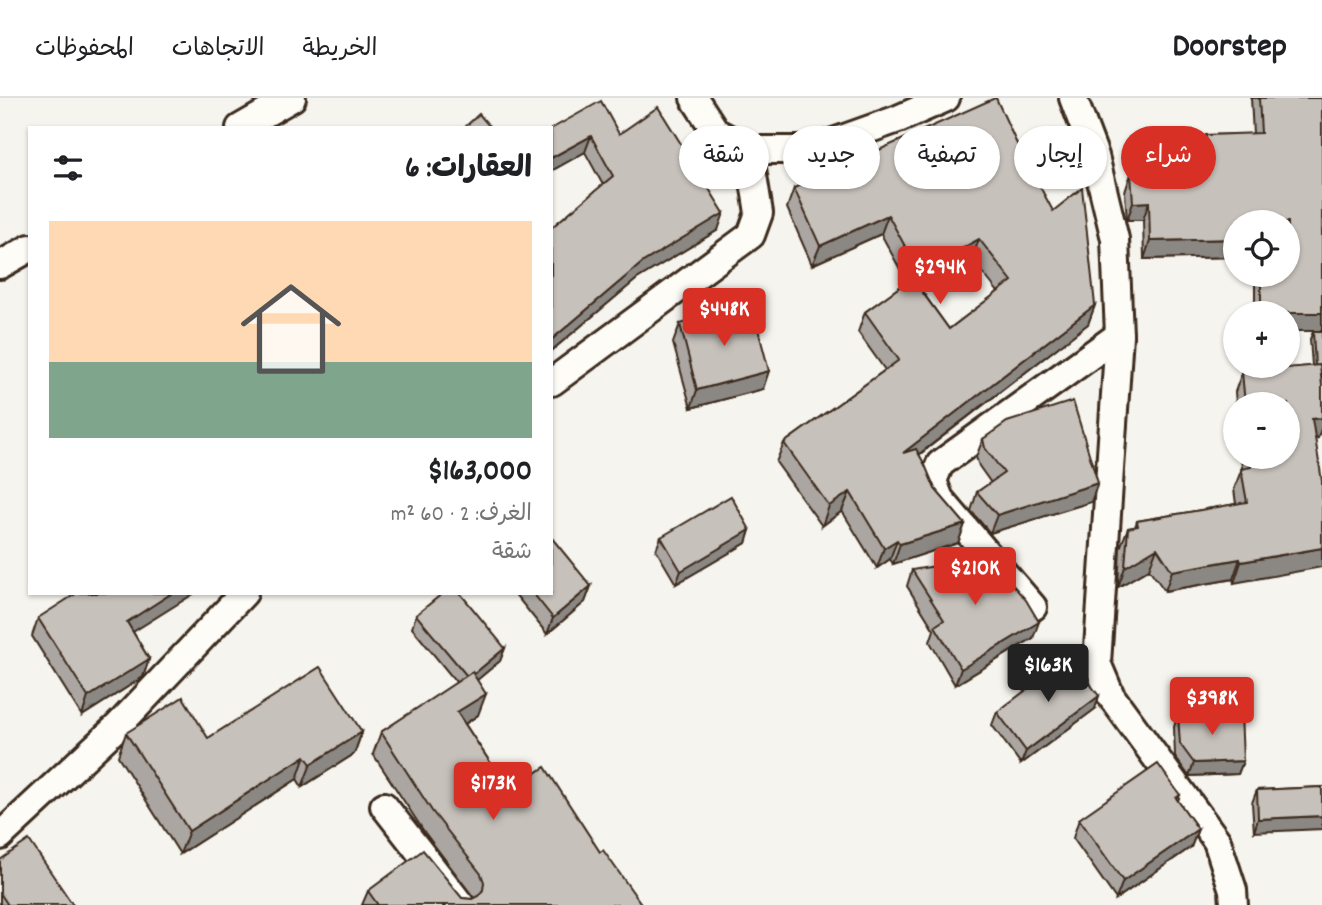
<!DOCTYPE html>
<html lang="ar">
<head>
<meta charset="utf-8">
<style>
  body { margin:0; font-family:Dekko,"Playpen Sans Arabic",sans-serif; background:#f6f6f6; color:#202124; direction:rtl; height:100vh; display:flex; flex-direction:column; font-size:26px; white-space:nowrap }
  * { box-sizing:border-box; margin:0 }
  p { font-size:23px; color:#757577 }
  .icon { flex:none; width:38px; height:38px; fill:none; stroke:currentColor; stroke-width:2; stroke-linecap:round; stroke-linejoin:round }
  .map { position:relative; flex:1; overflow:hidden; direction:ltr }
  .details { position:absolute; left:28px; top:28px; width:525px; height:469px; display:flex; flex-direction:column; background:#fff; border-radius:0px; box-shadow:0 2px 5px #0004; direction:rtl }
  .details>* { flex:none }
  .hud { position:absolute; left:574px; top:28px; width:642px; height:63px; direction:rtl; display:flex; gap:14px }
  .buttons { position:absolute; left:1223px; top:112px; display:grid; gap:14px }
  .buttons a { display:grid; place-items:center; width:77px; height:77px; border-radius:50%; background:#fff; box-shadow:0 2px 5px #0004; font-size:35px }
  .price { position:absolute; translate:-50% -60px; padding:0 16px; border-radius:7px; background:#d93025; color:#fff; font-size:23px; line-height:46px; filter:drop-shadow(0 2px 4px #0008) }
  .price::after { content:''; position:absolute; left:50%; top:42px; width:21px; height:16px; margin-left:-10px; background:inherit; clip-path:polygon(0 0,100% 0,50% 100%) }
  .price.selected { background:#222; color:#fff }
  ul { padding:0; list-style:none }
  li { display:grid; align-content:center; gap:14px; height:371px; padding:0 21px }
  li span { display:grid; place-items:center; height:217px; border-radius:0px; color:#555 }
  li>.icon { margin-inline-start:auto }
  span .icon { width:126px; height:126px; fill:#fffc; stroke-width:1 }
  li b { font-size:30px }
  h2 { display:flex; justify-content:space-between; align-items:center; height:84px; padding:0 21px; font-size:30px }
  .tag { padding:0 24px; border-radius:32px; background:#fff; box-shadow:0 2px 5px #0004; font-size:24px; line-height:63px }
  .tag.selected { background:#d93025; color:#fff }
  header { display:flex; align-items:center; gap:42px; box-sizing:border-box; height:98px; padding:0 35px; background:#fff; border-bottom:2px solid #e0e0e0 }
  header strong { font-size:33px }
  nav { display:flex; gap:38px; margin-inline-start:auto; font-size:24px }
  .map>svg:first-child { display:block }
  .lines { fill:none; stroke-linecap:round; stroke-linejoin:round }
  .minor-casing { stroke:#3b2a1e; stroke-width:32 }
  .minor { stroke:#fdfcf7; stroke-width:26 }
  .wall { fill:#aba6a1; stroke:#3b2a1e; stroke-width:2; fill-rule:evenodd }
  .shaded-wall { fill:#8b8783; stroke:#3b2a1e; stroke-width:2 }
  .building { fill:#c7c1bb; stroke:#3b2a1e; stroke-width:2 }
</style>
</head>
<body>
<header>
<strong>Doorstep</strong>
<nav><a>الخريطة</a><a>الاتجاهات</a><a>المحفوظات</a></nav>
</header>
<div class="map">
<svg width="1322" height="807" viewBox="0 0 1322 807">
  <rect width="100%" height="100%" fill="#f5f4ee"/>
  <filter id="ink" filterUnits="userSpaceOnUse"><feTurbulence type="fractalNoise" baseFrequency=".0143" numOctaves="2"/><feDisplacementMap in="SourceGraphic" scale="14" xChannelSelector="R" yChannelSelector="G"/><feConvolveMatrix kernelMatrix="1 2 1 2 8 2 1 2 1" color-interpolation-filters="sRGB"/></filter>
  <g filter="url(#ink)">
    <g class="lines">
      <defs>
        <g id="minor">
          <polyline points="694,0 716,34 749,52 811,52 898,21 946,0"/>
          <polyline points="1073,0 1095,58 1115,141 1119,237 1097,565 1111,598 1217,743 1233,792 1234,807"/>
          <polyline points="240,30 292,0"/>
          <polyline points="0,167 30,150"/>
          <polyline points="552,284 751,137 759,115 749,52"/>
          <polyline points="1033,509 940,401 933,383 940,366 1119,237"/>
          <polyline points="384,708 461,807"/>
          <polyline points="0,738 119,627 244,495"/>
        </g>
      </defs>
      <use href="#minor" class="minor-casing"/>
      <use href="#minor" class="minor"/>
    </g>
    <g class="wall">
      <polygon points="1251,0 1322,0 1288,215 1255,215 1255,177 1288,177 1288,124 1236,124 1236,159 1144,161 1143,122 1127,122 1125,94 1131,76 1200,74 1200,55 1206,37 1253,36"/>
      <polygon points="551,31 619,36 718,132 637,181 551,253 551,130 603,87 585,54 551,73"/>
      <path d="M 1016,44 L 1095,207 L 1088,226 L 919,357 L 935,391 L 965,426 L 958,445 L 893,466 L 890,461 L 877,470 L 842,413 L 822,428 L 776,364 L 784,345 L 885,272 L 858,234 L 865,214 L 907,184 L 881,136 L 812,167 L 787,110 L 794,90 ZM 972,161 L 998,194 L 949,231 L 919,189 Z"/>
      <polygon points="680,226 763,291 691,310 673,245"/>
      <polygon points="1313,234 1322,234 1322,280 1318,340 1315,341 1234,485 1233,481 1165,493 1149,471 1118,489 1120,450 1128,430 1135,429 1137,423 1236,406 1234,391 1242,370 1241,359 1288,359 1288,306 1236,306 1235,294 1242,274 1312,268 1310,241"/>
      <polygon points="983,341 1091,404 990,435 971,413 977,394 991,385 979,368 976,359"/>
      <polygon points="750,432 746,445 676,486 656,452 661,439"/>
      <polygon points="912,472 1033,540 955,587 930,544 934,532 907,488"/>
      <polygon points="591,488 585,504 547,536 514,495 551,495"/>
      <polygon points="416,517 505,550 500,563 477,582 478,617 465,626 509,693 600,754 642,807 362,807 368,793 472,801 474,800 425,735 373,656 381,634 457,585 412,530"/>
      <polygon points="38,520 133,534 149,561 143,579 82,618 32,538"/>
      <polygon points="1095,611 1021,666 992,627 997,614"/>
      <polygon points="1178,616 1243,663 1238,676 1189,678 1175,659 1174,629"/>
      <polygon points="362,634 354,656 302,689 297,681 180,756 118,658 126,635 208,640"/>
      <polygon points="1322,689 1254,734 1252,705 1257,692"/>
      <polygon points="1180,697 1178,703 1198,731 1191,749 1116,801 1073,740 1079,721"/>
      <polygon points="0,762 73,807 0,807"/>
    </g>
    <g class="shaded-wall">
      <polygon points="591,38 585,54 551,73 551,60"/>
      <polygon points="1149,104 1143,122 1127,122 1133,105"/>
      <polygon points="724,115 718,132 637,181 551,253 551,242 643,164"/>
      <polygon points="888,117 881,136 812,167 820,148"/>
      <polygon points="979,141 972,161 911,193 919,174"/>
      <polygon points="1236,141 1236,159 1144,161 1150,143"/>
      <polygon points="1095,207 1088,226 896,374 903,355"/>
      <rect x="1288" y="215" width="34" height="18"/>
      <polygon points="769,273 763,291 691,310 697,292"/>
      <polygon points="1322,320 1322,328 1318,340 1304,342 1312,321"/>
      <polygon points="1098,385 1091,404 990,435 997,417"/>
      <polygon points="850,394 842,413 822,428 829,408"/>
      <polygon points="965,426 958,445 893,466 900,446"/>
      <polygon points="750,432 746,445 676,486 681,473"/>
      <polygon points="897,442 890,461 877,470 884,450"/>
      <polygon points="1157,450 1149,471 1118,489 1125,469"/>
      <polygon points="1322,450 1322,469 1234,485 1241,464"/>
      <polygon points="1240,461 1233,481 1165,493 1172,473"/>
      <polygon points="591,488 585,504 547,536 553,520"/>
      <polygon points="172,495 195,495 120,542 127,524"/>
      <polygon points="1039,524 1033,540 955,587 961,571"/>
      <polygon points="505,550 500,563 464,593 468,581"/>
      <polygon points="149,561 143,579 82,618 88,599"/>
      <polygon points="486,596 478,617 450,636 457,614"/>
      <polygon points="1099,598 1095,611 1021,666 1026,653"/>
      <polygon points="362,634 354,656 302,689 311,666"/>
      <polygon points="305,658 297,681 180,756 189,733"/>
      <polygon points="1243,663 1238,676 1189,678 1194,665"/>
      <polygon points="1322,718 1322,731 1254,734 1258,721"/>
      <polygon points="1198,731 1191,749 1116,801 1123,783"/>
    </g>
    <g class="building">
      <polygon points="995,0 996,0 1016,44 1053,113 1082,90 1095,207 903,355 916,351 925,367 935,391 965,426 900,446 897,442 884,450 850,394 829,408 784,345 899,262 865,214 912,180 949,231 1012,183 979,141 919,174 888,117 820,148 794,90"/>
      <polygon points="1259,0 1322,0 1322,215 1261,215 1261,177 1288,177 1288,124 1236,124 1236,141 1150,143 1149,104 1133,105 1131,76 1207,74 1206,37 1261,35"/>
      <polygon points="601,3 619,36 658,9 724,115 643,164 551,242 551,130 613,78 591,38 551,60 551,31"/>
      <polygon points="479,16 491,30 464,30"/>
      <polygon points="752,208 769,273 697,292 680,226"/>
      <polygon points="1313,234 1322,234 1322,273 1321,273 1320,267 1315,268"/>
      <polygon points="1320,267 1322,288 1322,320 1312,321 1322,383 1322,450 1241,464 1240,461 1172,473 1157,450 1125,469 1128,430 1138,428 1137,423 1247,404 1241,371 1251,369 1250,359 1288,359 1288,306 1245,306 1242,274"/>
      <polygon points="1073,303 1098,385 997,417 977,394 1004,375 985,350 983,341 1007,324"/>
      <polygon points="731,398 750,432 681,473 661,439"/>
      <polygon points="551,439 591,488 553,520 533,495 551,495"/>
      <polygon points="988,459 1026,502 1039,524 961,571 935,528 944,522 912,472"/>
      <polygon points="77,495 172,495 127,524 149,561 88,599 38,520"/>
      <polygon points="443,495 460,495 505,550 474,576 472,574 467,578 416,517"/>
      <polygon points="1070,559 1099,598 1026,653 997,614"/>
      <polygon points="320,569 362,634 311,666 305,658 189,733 126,635 183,599 208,640"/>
      <polygon points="472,574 486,596 457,614 509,693 545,669 600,754 603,752 642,807 378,807 368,793 423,752 462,800 472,801 478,798 483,792 484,784 481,776 432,713 381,634"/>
      <polygon points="1241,614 1243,663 1194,665 1180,646 1178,616"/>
      <polygon points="1158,666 1180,697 1176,700 1198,731 1123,783 1079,721"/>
      <polygon points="1322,689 1322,718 1258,721 1257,692"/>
      <polygon points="29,742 73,807 8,807 0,795 0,762"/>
    </g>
  </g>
</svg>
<div class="buttons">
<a><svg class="icon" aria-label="locate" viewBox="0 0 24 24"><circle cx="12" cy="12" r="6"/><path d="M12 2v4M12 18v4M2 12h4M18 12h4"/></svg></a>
<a>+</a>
<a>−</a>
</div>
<b class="price" style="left:940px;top:208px">$294K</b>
<b class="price" style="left:724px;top:250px">$448K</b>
<b class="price" style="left:975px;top:509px">$210K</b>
<b class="price selected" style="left:1048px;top:606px">$163K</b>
<b class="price" style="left:1212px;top:639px">$398K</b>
<b class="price" style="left:493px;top:724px">$173K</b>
<div class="hud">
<a class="tag selected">شراء</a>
<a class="tag">إيجار</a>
<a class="tag">تصفية</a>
<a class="tag">جديد</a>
<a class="tag">شقة</a>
</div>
<section class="details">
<h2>العقارات: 6<svg class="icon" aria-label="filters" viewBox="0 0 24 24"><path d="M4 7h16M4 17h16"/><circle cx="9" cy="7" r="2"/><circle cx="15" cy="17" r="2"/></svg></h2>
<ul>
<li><span style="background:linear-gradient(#ffd9b3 65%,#7fa58c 0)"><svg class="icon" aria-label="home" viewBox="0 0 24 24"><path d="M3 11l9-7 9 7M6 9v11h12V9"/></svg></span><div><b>$163,000</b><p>الغرف: 2 · 60 m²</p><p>شقة</p></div></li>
</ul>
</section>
</div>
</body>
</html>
